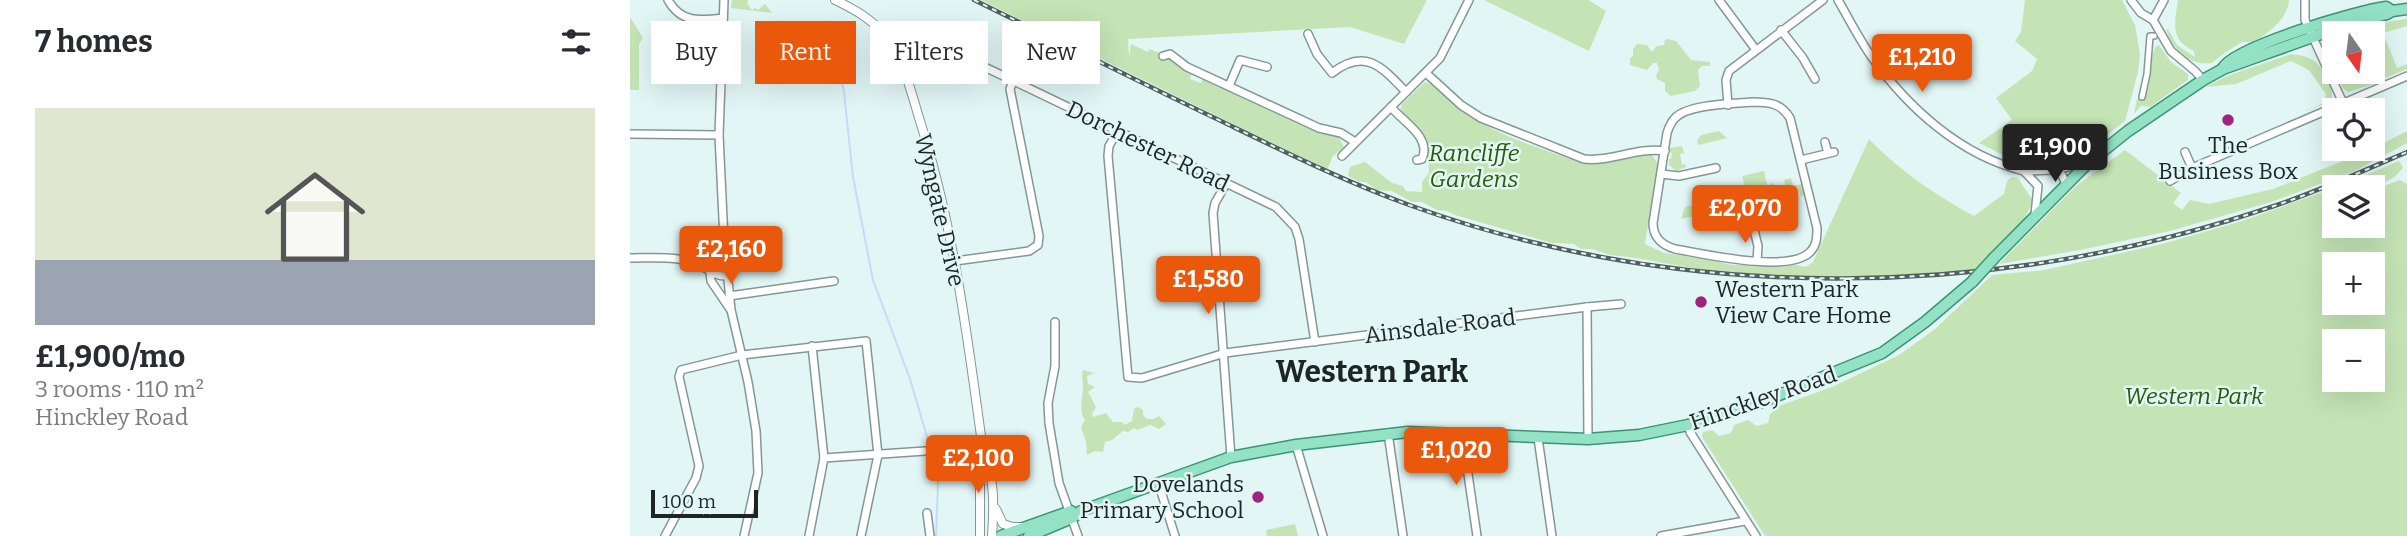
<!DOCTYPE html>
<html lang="en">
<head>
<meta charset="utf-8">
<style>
  body { margin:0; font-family:Bitter,serif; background:#f2f2f3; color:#2b2b33; height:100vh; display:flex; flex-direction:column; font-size:26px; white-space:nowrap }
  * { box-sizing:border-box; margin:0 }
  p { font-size:23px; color:#7c7c81 }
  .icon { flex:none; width:38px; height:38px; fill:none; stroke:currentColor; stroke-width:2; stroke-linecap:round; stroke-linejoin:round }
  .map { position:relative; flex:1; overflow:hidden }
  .side { display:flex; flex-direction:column; background:#fff; width:630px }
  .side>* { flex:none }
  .hud { position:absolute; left:21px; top:21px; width:665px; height:63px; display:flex; gap:14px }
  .needle { width:46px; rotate:166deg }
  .controls { position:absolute; left:1692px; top:21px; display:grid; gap:14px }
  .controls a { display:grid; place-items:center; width:63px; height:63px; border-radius:0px; background:#fff; box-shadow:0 7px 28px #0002; font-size:35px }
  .scale { position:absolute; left:21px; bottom:18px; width:107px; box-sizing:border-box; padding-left:7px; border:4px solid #1e2625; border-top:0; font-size:19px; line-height:24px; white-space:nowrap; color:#1e2625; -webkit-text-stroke:5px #e1f6f5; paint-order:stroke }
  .price { position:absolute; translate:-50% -60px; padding:0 16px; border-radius:7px; background:#ea580c; color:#fff; font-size:23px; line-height:46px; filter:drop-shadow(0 2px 4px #0008) }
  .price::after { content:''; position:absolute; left:50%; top:42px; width:21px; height:16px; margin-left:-10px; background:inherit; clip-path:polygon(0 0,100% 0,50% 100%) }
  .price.current { background:#222; color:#fff }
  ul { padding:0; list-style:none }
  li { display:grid; align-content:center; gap:14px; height:371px; padding:0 35px }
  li+li { border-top:2px solid #e1e1e2 }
  li span { display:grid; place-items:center; height:217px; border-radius:0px; color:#555 }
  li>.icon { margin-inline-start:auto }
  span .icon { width:126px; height:126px; fill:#fffc; stroke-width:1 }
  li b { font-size:30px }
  h2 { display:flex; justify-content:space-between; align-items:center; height:84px; padding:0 35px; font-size:30px }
  .tag { padding:0 24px; border-radius:0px; background:#fff; box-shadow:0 7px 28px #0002; font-size:24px; line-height:63px }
  .tag.current { background:#ea580c; color:#fff }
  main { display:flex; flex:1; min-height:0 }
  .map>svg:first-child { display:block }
  .green { fill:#c4e4b5; fill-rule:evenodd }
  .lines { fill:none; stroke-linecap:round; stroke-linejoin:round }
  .stream { stroke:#c4dbf9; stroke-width:2 }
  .pedestrian-casing { stroke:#849797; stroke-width:8 }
  .minor-casing { stroke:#849797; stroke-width:10 }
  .tertiary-casing { stroke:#849797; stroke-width:10 }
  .primary-casing { stroke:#3b9474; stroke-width:13 }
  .pedestrian { stroke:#fff; stroke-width:5 }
  .minor { stroke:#fff; stroke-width:7 }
  .tertiary { stroke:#fff; stroke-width:8 }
  .primary { stroke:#93e2c5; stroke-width:10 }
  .rail-casing { stroke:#535f5e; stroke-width:4.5 }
  .rail { stroke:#e1f6f5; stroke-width:2; stroke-dasharray:5; stroke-linecap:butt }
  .primary-bridge-casing { stroke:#3b9474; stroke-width:13; stroke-linecap:butt }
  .primary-bridge { stroke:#93e2c5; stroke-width:10 }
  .poi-dot { fill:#9f257c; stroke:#e1f6f5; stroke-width:2.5 }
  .labels { text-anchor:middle; stroke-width:5; stroke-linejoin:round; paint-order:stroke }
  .poi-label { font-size:23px; fill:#1e2625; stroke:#e1f6f5 }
  .street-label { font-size:23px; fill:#1e2625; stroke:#e1f6f5 }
  .park-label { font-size:23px; font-style:italic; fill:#2b5905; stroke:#e1f6f5 }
  .district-label { font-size:30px; font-weight:bold; fill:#1e2625; stroke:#e1f6f5 }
</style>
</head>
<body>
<main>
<section class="side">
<h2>7 homes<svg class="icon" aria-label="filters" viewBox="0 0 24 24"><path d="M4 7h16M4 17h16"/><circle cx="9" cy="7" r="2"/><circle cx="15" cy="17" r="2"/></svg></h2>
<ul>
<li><span style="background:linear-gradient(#dfe7d0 70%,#9aa5b1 0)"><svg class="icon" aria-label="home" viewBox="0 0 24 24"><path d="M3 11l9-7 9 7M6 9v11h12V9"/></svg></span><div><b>£1,900/mo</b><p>3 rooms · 110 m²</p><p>Hinckley Road</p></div></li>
</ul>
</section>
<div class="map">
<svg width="1777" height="536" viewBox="0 0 1777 536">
  <rect width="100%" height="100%" fill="#e1f6f5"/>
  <g class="green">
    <polygon points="102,0 118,0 117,3 122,10 125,8 128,10 135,4 142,13 101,8"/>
    <polygon points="351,0 797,0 774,44 720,27 498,39 499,57 501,44 518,52 519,49 530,53 531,58 540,59 562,73 560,79 571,83 573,78 685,131 708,135 714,147 703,156 697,170"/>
    <polygon points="854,0 958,0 976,11 959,51"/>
    <polygon points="1395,0 1492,0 1505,25 1510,54 1508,72 1495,121 1451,155 1427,161 1392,160 1371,154 1349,143 1382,120 1366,98 1402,71 1407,59 1385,41 1391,32"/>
    <path d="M 1548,0 L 1659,0 C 1658,18 1639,33 1625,41 C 1620,44 1614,40 1609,44 C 1599,50 1591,55 1582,63 C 1559,66 1544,51 1536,30 L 1538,29 L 1547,45 L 1565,57 L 1564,51 C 1539,39 1545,23 1548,0 Z"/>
    <polygon points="0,17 13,38 9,44 9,90 0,90"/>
    <polygon points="1777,19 1777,26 1753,33 1767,68 1777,64 1777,69 1753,79 1743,60 1743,33 1717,33 1739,24"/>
    <polygon points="1038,39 1046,41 1061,60 1080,62 1080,66 1072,66 1068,70 1070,86 1065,91 1041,96 1035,91 1035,83 1027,79 1026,75 1029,70 1027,63 1023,63 1017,70 1000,65 1000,58 1003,56 1003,49 1007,44 1017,45 1022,52 1027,46 1034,45 1035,40"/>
    <path d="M 1529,45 L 1541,62 L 1558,74 L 1558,80 L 1520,107 L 1511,106 L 1504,114 L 1507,99 L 1515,100 C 1519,84 1520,59 1525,47 Z"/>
    <path d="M 1661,54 C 1669,55 1677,56 1684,61 C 1695,69 1707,90 1700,102 L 1676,111 C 1684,107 1696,105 1696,94 L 1679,70 L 1661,61 L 1606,84 L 1575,87 L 1597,76 Z"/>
    <polygon points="1705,72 1717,75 1735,72 1743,84 1718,92 1713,88"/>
    <path d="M 795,82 C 814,87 834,114 853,124 C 884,141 919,151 951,163 C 977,166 998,153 1022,155 L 1028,164 L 1015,244 L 1034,253 L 1085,260 C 1092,264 1108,267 1114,263 C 1127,269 1133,267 1145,261 L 1176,267 L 1183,262 L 1239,139 C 1270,171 1305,195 1344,216 L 1374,194 L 1377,181 L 1382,177 L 1388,178 L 1403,201 L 1391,225 L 1347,269 L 1306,275 L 1212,278 C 1195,275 1180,277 1163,276 C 1140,275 1116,273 1093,272 C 1055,269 1018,258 980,255 L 962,249 L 951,249 L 944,244 L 922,243 L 825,215 L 817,211 L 807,210 L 792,202 L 782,202 L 762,191 L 746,190 L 736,182 L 730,182 L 718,176 L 720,167 L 735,162 L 762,183 L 773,186 L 776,191 L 792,192 L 792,182 L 799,173 L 798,149 L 785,125 L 770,111 L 772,104 Z"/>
    <polygon points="1089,131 1097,138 1068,145 1067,140 1071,135"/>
    <polygon points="1777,131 1777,143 1725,171 1641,202 1540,231 1450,250 1369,264 1446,186 1495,150 1551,193 1543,203 1552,210 1560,200 1579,204 1643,189 1740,150"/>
    <polygon points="1052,146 1054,153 1050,154 1052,165 1055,164 1056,167 1046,171 1039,165 1039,159 1041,159 1042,153 1040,152 1040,148"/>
    <path d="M 1769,161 L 1773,168 C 1757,189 1731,187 1708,187 Z"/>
    <polygon points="1134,171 1137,185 1116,190 1112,176"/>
    <polygon points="1161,178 1163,186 1172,184 1174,195 1171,196 1168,187 1159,189 1160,193 1157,194 1160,199 1156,200 1139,185 1143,183 1148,189 1156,188 1154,180"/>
    <path d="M 1770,180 L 1777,184 L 1777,536 L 1135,536 L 1072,437 L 1073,432 L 1082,430 L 1089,436 L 1101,433 L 1104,425 L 1118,420 L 1127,426 L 1138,423 L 1140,414 L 1149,406 L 1202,387 L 1269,355 L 1305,329 L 1362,275 L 1414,270 L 1532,244 L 1612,221 L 1704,188 L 1704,204 L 1701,206 L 1704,205 L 1704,226 L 1743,226 L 1743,190 ZM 1704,264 L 1743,264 L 1743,303 L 1704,303 ZM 1743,341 L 1743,380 L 1704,380 L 1704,341 Z"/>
    <polygon points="1138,187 1153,201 1141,204 1139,193 1117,198 1115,192"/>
    <polygon points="1092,198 1095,209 1051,219 1055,207"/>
    <polygon points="1155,203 1160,225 1149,227 1144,205"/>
    <path d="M 453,370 L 464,373 L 457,376 L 458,384 L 465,387 L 458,392 L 466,407 L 462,414 L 463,417 L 476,413 L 483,422 L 492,422 L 495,425 L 502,421 L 504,409 L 508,407 L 513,410 L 513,415 L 517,419 L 523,419 L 529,416 L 536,424 L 529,429 L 520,425 L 507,430 L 504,428 L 498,432 L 493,431 L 482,440 L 475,442 L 473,452 L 465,451 L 457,455 C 456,451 457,448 456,444 C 456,434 447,429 455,420 C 448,410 453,398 453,387 C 453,380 451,377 453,370 Z"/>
    <polygon points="665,524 668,536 637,536 636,530"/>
  </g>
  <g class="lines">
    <g class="stream">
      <polyline points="198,25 214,92 223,177 243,280 280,379 303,457 308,483 306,536"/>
      <polyline points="1135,533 1138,536"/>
    </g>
    <defs>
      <polyline id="pedestrian" points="1512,97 1517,74 1520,36 1524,36"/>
      <g id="minor">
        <path d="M 38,0 C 51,23 69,21 93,18"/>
        <polyline points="94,0 89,135 94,240 101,310 118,382 126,431 128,473 114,536"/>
        <polyline points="1089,0 1126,50"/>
        <path d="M 1208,0 C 1219,19 1229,39 1241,56 C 1278,108 1331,156 1394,171"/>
        <polyline points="1501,0 1511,13 1523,20"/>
        <polyline points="1534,0 1523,20 1541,51 1565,71 1573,80"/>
        <polyline points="1675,0 1675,20 1713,103"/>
        <polyline points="1151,30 1173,58 1185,79"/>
        <path d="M 678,34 L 687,54 L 702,73 C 735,47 752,67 776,92"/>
        <polyline points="260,42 273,34 286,34 646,207 665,227 669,239 685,342"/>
        <polyline points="533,56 540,54 557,67 689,128 711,133 725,142"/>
        <path d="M 796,73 L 831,105 L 851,118 L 954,159 C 982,162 1006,147 1035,151"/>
        <polyline points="599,86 610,60 637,67"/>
        <path d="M 1122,102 C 1139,102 1151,103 1160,118 L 1187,228 C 1187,237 1187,246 1179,253 C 1156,273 1075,254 1045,249 C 1032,245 1023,238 1023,223 L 1037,133 C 1039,127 1041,122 1045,118 C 1058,104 1103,104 1122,102 Z"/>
        <polyline points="1098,105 1096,80 1099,71 1193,0"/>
        <path d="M 761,107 C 773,122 802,137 792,159 L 787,160"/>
        <polyline points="488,131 479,146 478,156 498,377 512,378 595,353 957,307 958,439"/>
        <polyline points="0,134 89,135"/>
        <polyline points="1195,142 1198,153"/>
        <polyline points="1555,152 1562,168"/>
        <polyline points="712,156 810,58 839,0"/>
        <polyline points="1171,160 1204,152"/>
        <polyline points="1424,170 1432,175 1436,184"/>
        <polyline points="1031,174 1049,176 1086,168"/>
        <polyline points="1540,181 1562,168 1777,76"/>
        <polyline points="596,184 585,203 583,213 601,457"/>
        <polyline points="1120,214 1128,246 1127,261"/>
        <polyline points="1405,214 1408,186 1394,171 1424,170 1456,163"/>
        <polyline points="1110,224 1121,221"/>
        <path d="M 0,258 C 20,258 42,256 62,262 C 76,265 82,277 98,276"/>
        <polyline points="325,261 399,251 408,245 409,236 380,89 383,81"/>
        <polyline points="80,273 81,281 100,309"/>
        <polyline points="99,296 204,281"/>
        <polyline points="957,307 991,304"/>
        <polyline points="425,322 425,366 418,403 419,423 429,483 448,536"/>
        <polyline points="1058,425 1060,432 1126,536"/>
        <polyline points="758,433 773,536"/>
        <polyline points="832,433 847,536"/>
        <polyline points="908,438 922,536"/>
        <polyline points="666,445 693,536"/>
        <polyline points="194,458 295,451"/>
        <polyline points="528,482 545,536"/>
        <polyline points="297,513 300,536"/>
        <polyline points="35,536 66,478 69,466 49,377 51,370 112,355 236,341 248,455 231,536"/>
        <polyline points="179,536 194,458 182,346"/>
        <polyline points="1031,536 1115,521"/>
      </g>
      <g id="tertiary">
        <path d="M 205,0 C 226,10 247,22 260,42 C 275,65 282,95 290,121 C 324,228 338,340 353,451 C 365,477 364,507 362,536"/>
        <polyline points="366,509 373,524 383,527 392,527"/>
        <polyline points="350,536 350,468 353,451"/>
      </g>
      <g id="primary">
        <path d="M 1593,68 C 1604,47 1730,10 1756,7 L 1762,11"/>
        <polyline points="1364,258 1458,163 1498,131 1573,80 1593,69 1632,55 1722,23 1757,14 1762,11 1777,9"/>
        <polyline points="371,536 441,511"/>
        <polyline points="399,536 442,518 451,511 601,457 666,445 778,432 958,439 1009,435 1058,425 1127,404 1252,353 1295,322 1342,282"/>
      </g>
    </defs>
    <use href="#pedestrian" class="pedestrian-casing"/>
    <use href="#minor" class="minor-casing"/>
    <use href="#tertiary" class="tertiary-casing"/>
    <use href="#primary" class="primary-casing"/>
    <use href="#pedestrian" class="pedestrian"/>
    <use href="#minor" class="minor"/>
    <use href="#tertiary" class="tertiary"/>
    <use href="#primary" class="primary"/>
    <defs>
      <path id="rail" d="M 344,0 C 428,41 511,83 595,123 C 657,153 718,183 782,206 C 1058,305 1368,300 1644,206 C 1689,191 1733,171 1777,152"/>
    </defs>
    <use href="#rail" class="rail-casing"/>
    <use href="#rail" class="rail"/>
    <defs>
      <polyline id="primary-bridge" points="1342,282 1364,258"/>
    </defs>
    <use href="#primary-bridge" class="primary-bridge-casing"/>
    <use href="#primary-bridge" class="primary-bridge"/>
  </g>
  <g class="poi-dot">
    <circle cx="1598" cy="120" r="7"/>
    <circle cx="1071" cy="302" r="7"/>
    <circle cx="628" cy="497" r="7"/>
  </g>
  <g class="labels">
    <g class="poi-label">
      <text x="1598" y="153">The<tspan x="1598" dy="26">Business Box</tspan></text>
      <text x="1085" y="297" text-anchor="start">Western Park<tspan x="1085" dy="26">View Care Home</tspan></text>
      <text x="614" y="492" text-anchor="end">Dovelands<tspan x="614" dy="26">Primary School</tspan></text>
    </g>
    <g class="street-label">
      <text transform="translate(518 146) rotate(26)" y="8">Dorchester Road</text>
      <text transform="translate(310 210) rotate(77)" y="8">Wyngate Drive</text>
      <text transform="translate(810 326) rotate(-7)" y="8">Ainsdale Road</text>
      <text transform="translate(1133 398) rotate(-19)" y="8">Hinckley Road</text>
    </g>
    <g class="park-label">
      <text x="844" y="161">Rancliffe<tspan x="844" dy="26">Gardens</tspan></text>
      <text x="1564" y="404">Western Park</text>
    </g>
    <g class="district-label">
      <text x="742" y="382">Western Park</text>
    </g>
  </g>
</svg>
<div class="controls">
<a><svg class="needle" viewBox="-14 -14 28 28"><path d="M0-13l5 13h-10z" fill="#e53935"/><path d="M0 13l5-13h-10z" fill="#7c7c81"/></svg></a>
<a><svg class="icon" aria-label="locate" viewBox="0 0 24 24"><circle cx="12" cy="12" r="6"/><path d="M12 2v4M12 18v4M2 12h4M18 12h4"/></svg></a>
<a><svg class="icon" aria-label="layers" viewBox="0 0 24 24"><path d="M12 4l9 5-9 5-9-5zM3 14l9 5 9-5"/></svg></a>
<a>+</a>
<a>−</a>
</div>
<div class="scale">100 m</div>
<b class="price" style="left:1292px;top:94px">£1,210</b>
<b class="price current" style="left:1425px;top:184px">£1,900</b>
<b class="price" style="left:1115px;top:245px">£2,070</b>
<b class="price" style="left:101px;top:286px">£2,160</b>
<b class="price" style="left:578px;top:316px">£1,580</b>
<b class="price" style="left:826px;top:487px">£1,020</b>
<b class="price" style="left:348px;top:495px">£2,100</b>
<div class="hud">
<a class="tag">Buy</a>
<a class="tag current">Rent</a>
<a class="tag">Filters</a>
<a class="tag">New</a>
</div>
</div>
</main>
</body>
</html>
